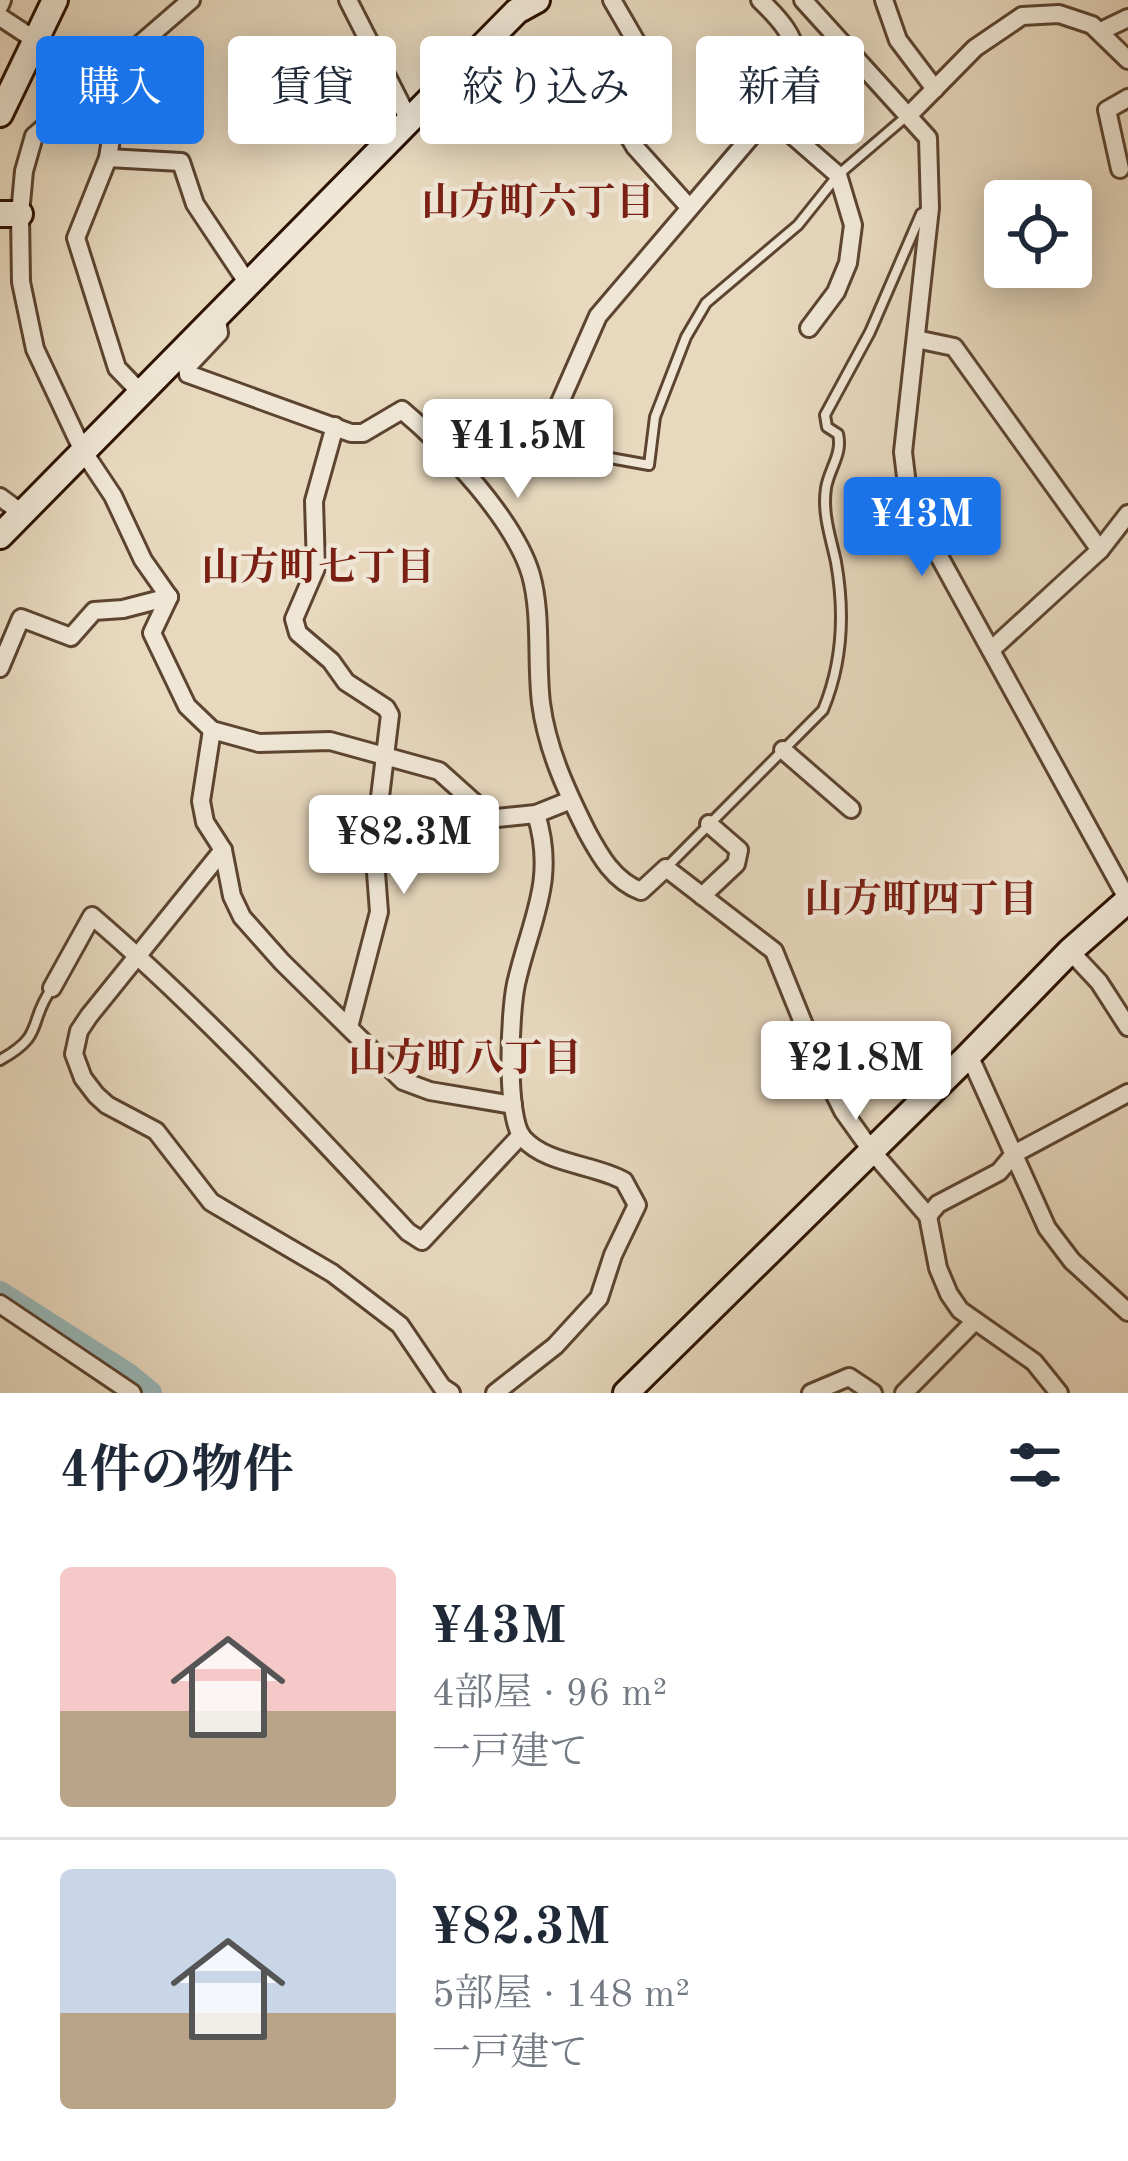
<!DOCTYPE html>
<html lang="ja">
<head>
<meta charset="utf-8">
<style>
  body { margin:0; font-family:"Old Standard TT","Noto Serif JP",serif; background:#f6f6f7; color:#1f2937; height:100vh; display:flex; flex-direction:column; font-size:45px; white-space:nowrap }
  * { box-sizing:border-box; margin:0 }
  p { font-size:39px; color:#747a83 }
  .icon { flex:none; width:66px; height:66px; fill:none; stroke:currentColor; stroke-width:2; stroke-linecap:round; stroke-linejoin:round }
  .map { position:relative; height:1393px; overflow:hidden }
  .details { display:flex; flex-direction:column; background:#fff; flex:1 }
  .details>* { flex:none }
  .guide { position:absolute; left:36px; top:36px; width:1056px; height:108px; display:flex; gap:24px }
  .buttons { position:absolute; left:984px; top:180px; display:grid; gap:24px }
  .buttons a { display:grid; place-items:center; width:108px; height:108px; border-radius:12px; background:#fff; box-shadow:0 6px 30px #0003; font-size:60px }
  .price { position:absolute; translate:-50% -102px; padding:0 27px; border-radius:12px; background:#fff; color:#222; font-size:39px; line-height:78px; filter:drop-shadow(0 3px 6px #0008) }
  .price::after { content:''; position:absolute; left:50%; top:72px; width:36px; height:27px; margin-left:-18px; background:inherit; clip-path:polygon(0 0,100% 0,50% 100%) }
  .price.current { background:#1a73e8; color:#fff }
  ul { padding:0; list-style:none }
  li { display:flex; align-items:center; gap:36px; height:300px; padding:0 60px }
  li+li { border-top:3px solid #e0e1e3 }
  li span { display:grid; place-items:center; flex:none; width:336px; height:240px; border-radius:12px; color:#555 }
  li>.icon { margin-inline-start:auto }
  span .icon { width:144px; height:144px; fill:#fffc; stroke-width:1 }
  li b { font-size:51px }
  h2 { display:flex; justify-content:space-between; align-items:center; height:144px; padding:0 60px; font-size:51px }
  .chip { padding:0 42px; border-radius:12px; background:#fff; box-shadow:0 6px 30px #0003; font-size:42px; line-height:108px }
  .chip.current { background:#1a73e8; color:#fff }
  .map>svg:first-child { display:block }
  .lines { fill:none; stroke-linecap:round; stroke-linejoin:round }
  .river { stroke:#99b8b9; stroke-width:24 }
  .lane-casing { stroke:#5c4430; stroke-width:14 }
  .street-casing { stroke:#5c4430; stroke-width:22 }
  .secondary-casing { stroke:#2d1200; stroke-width:30 }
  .lane { stroke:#efe6d5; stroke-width:8 }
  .street { stroke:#efe6d5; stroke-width:16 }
  .secondary { stroke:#efe6d5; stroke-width:24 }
  .labels { text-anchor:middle; stroke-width:9; stroke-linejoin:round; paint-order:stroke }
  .neighbourhood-label { font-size:39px; font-weight:bold; fill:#7a1f14; stroke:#efe6d5 }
</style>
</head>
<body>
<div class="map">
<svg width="1128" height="1393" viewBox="0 0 1128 1393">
  <rect width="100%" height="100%" fill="#e7d8be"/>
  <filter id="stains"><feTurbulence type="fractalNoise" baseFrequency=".00167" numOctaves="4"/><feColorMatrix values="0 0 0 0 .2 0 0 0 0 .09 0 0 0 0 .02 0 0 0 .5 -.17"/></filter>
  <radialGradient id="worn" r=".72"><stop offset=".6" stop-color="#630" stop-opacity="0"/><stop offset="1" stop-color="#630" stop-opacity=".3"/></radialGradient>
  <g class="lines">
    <polyline class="river" points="0,1293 127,1374 150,1393"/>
    <defs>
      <g id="lane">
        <polyline points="549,447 649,465 655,417 686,337 706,303 798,225 838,175 908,115"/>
        <path d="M 666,868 L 823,710 C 843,662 845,613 836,562 C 831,538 822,514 826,488 C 829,469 843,454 838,434 L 827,427 L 825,415 L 870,332 L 921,214 L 929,209"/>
        <path d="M 0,1060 C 46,1035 27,1023 52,988"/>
      </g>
      <g id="street">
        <polyline points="348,0 409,120"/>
        <polyline points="612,0 645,57 598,84 635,147 688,206"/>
        <polyline points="803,0 928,138 930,208 903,452 907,485 923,527 1128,900"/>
        <polyline points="884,0 898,40 935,89"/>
        <polyline points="0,5 2,0"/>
        <polyline points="0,17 96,80"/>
        <polyline points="1101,31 1128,18"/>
        <polyline points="124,56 108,158 76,238 117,368 143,395"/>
        <polyline points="910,114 975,48 1022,16 1059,14 1092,25 1128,60"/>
        <polyline points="769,115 838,175 853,225 848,263 836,292 809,328"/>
        <polyline points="108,158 181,162 195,204 249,285"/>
        <polyline points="1120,169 1107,110 1128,98"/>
        <path d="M 217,319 L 219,333 L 187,367 L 188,374 L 351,433 L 363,433 L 402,410 C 445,446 515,520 531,575 C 542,615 536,661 541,703 C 547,749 566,790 587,832 C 600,856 614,881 641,891 L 666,868 L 774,951 L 821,1067 L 843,1111 L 871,1150 L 928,1216 L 938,1268 L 949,1294 L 960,1310 L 1034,1362 L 1059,1393"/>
        <polyline points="916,339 954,347 1100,550"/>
        <polyline points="335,426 314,501 316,568 294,619 298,633 331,661 346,682 386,708 390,715 374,846 379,912 349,1027"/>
        <path d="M 451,453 L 549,447 L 557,409 L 598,316 L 771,113 C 806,62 805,43 760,0"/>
        <polyline points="0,497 23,514"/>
        <polyline points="169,597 143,560 113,496 83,451 35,349 21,282 20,214 24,171 34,136 191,0"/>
        <polyline points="169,597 152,633 187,706 212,730 259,743 330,741 439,771 487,814 497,818 536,814 571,800"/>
        <polyline points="991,650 1100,550 1128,514"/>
        <polyline points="0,668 21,618 71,637 94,611 123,609 169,597"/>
        <polyline points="212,730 201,801 205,822 223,850 232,896 242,917 282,962 403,1081 430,1091 513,1105"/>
        <polyline points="783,750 851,809"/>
        <polyline points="223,850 89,1016 79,1031 74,1054 83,1078 96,1095 107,1105 156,1131 211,1202 332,1273 400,1325 442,1387 451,1393"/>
        <polyline points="702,896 736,864 739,850 709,824"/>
        <polyline points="1070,951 1099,982 1128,1027"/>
        <path d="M 52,988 L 92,916 C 205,1013 306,1123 408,1232 L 422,1241 L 521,1135"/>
        <polyline points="969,1055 1047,1228 1072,1261 1128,1312"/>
        <polyline points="928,1216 938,1204 999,1172 1014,1154 1128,1093"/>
        <polyline points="0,1304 132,1393"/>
        <path d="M 495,1393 L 555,1346 L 599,1298 L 613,1255 L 637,1205 L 624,1181 C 595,1164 547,1165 523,1138 C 505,1118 510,1012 516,984 C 530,921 557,881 536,814"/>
        <polyline points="811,1393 849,1377 873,1393"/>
        <polyline points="904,1393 975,1321"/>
      </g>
      <g id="secondary">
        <polyline points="0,114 55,0"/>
        <polyline points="0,214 20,214"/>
        <polyline points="0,536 517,11 537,0"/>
        <polyline points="626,1393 969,1055 1070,951 1128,900"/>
      </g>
    </defs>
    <use href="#lane" class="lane-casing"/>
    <use href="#street" class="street-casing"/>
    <use href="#secondary" class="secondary-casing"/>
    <use href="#lane" class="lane"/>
    <use href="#street" class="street"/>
    <use href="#secondary" class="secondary"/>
  </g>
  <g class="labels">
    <g class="neighbourhood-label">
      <text x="538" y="215">山方町六丁目</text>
      <text x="318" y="580">山方町七丁目</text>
      <text x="921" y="912">山方町四丁目</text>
      <text x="465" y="1071">山方町八丁目</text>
    </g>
  </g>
  <rect width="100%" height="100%" filter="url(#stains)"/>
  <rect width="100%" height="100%" fill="url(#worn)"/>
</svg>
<div class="buttons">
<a><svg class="icon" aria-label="locate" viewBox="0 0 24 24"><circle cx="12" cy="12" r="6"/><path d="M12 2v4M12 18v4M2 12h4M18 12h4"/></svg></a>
</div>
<b class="price" style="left:518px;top:501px">¥41.5M</b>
<b class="price current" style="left:922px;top:579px">¥43M</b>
<b class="price" style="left:404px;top:897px">¥82.3M</b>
<b class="price" style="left:856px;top:1123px">¥21.8M</b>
<div class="guide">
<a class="chip current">購入</a>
<a class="chip">賃貸</a>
<a class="chip">絞り込み</a>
<a class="chip">新着</a>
</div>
</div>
<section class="details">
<h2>4件の物件<svg class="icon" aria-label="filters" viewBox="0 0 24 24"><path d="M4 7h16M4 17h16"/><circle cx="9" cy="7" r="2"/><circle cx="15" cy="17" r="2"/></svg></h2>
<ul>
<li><span style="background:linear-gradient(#f6c9c9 60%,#b9a48a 0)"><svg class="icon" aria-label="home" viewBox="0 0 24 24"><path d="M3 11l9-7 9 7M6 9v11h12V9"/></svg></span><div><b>¥43M</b><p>4部屋 · 96 m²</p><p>一戸建て</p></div></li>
<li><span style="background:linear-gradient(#c9d6e8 60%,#b9a48a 0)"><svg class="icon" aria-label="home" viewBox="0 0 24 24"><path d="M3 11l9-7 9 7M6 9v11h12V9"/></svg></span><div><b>¥82.3M</b><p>5部屋 · 148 m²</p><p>一戸建て</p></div></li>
</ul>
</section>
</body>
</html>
